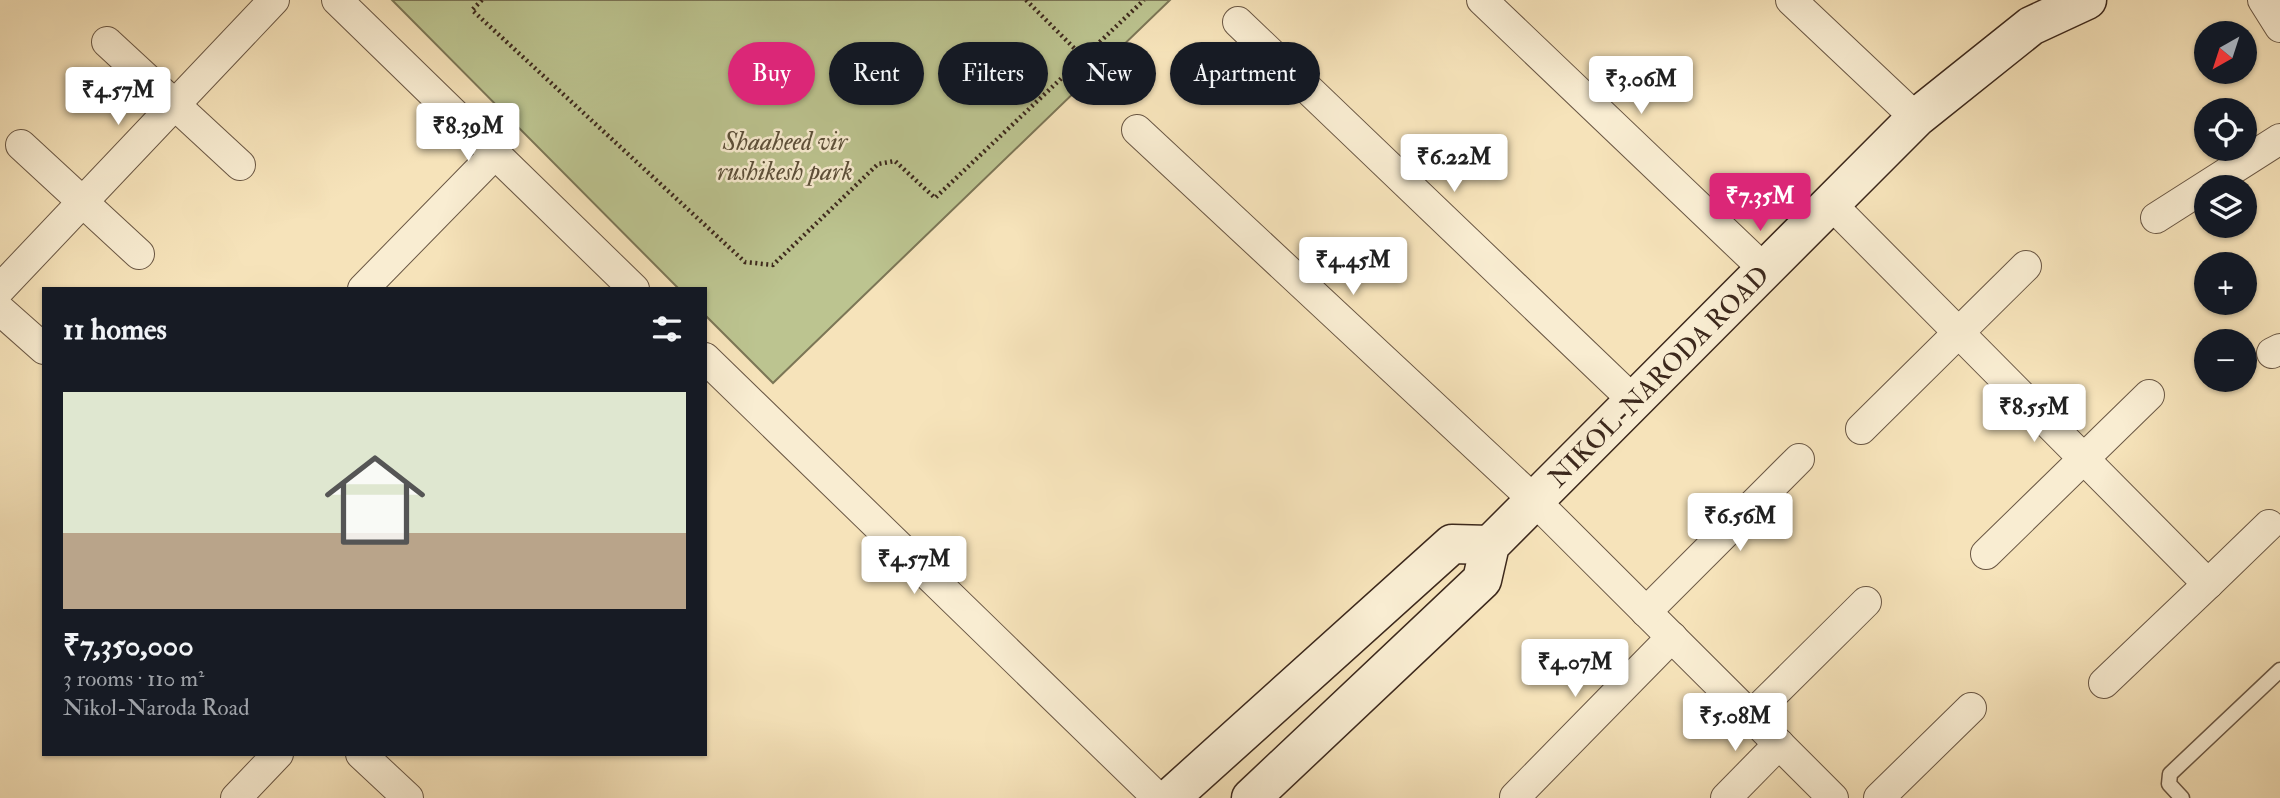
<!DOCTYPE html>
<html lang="en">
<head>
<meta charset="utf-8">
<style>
  body { margin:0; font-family:"IM FELL Double Pica",serif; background:#20242c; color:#f1f3f6; height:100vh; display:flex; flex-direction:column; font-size:26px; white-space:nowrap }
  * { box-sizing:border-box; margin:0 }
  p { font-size:23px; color:#9ea1a6 }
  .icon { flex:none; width:38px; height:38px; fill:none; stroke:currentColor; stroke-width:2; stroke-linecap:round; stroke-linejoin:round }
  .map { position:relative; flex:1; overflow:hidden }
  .panel { position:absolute; left:42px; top:287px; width:665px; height:469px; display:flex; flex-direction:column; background:#171b24; border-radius:0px; box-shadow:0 2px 5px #0004 }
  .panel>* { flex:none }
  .hud { position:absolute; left:728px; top:42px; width:665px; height:63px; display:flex; gap:14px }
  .needle { width:46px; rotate:219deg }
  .buttons { position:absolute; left:2194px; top:21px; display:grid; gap:14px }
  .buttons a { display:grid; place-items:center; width:63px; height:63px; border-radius:50%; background:#171b24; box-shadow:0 2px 5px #0004; font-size:35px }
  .price { position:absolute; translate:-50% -60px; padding:0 16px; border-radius:7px; background:#fff; color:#222; font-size:23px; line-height:46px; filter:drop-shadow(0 2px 4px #0008) }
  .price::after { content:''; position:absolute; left:50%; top:42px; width:21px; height:16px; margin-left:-10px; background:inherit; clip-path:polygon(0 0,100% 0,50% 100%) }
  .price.current { background:#db2777; color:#fff }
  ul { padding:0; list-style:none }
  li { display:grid; align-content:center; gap:14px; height:371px; padding:0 21px }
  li+li { border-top:2px solid #363941 }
  li span { display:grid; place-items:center; height:217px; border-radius:0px; color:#555 }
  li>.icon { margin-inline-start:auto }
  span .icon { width:126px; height:126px; fill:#fffc; stroke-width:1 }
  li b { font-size:30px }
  h2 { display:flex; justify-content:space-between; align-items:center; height:84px; padding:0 21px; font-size:30px }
  .tag { padding:0 24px; border-radius:32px; background:#171b24; box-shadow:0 2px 5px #0004; font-size:24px; line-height:63px }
  .tag.current { background:#db2777; color:#fff }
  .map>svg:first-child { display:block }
  .green { fill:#bcc490; stroke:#7c7656; stroke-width:2 }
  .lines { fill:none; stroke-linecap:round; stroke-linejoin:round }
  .lane-casing { stroke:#6a5744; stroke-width:17 }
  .street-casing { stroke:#6a5744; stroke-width:32 }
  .secondary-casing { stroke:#3c281c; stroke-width:41 }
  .path { stroke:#3c281c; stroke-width:4.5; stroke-dasharray:2 3.5; stroke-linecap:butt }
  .lane { stroke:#f9edd2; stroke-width:14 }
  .street { stroke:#f9edd2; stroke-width:30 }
  .secondary { stroke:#f9edd2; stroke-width:38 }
  .labels { text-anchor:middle; stroke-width:5; stroke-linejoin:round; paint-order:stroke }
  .park-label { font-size:26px; font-style:italic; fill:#5c4f39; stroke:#f9edd2 }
  .street-label { font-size:26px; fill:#3c281c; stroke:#f9edd2 }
</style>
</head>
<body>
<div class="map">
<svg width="2280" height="798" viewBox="0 0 2280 798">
  <rect width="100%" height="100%" fill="#f6e3ba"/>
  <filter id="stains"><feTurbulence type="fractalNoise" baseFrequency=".00286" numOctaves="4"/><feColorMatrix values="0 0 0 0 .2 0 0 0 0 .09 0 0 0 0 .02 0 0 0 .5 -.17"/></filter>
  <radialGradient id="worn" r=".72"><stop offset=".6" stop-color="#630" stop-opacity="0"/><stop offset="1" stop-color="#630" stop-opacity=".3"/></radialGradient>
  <polygon class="green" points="392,0 1170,0 773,383 705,315 705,289 679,289"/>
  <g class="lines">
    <defs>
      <polyline id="lane" points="2182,798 2169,784 2170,774 2280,670"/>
      <g id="street">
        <polyline points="337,0 634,289"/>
        <polyline points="1482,0 1765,270"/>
        <polyline points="1791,0 1916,118"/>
        <polyline points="2263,0 2280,27"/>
        <polyline points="1238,22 1635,402"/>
        <polyline points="107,42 240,165"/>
        <polyline points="1137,130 1534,500 1833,798"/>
        <polyline points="21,145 139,254"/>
        <polyline points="1831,204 2208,584 2104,683"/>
        <polyline points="2156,218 2280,139"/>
        <polyline points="0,289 274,0"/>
        <polyline points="363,289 495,154"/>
        <polyline points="0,310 44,349"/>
        <polyline points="2272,353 2280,349"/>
        <polyline points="705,358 1158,798"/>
        <polyline points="1861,429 2026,266"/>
        <polyline points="1986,554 2149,395"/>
        <polyline points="2208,584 2269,525"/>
        <polyline points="1646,612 1799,459"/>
        <polyline points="1751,716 1866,602"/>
        <polyline points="361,754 408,798"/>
        <polyline points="1515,797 1672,637"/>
        <polyline points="236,798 278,754"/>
        <polyline points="1726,798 1779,744"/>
        <polyline points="1879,798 1971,708"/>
      </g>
      <g id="secondary">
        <polyline points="1170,798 1452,544 1490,545"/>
        <path id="s1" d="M 1251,798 L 1482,580 L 1490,545 L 1916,118 L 2031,26 L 2087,0"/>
      </g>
    </defs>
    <use href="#lane" class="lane-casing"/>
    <use href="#street" class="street-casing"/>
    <use href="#secondary" class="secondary-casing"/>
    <g class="path">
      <polyline points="482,0 472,10 745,262 773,265 878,164 895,161 935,198 1144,0"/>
      <polyline points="1026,0 1083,57"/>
    </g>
    <use href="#lane" class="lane"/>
    <use href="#street" class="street"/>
    <use href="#secondary" class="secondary"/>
  </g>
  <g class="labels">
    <g class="park-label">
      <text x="785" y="150">Shaaheed vir<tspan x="785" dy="30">rushikesh park</tspan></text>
    </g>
    <g class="street-label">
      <text dy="9" stroke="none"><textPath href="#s1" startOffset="592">NIKOL-NARODA ROAD</textPath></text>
    </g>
  </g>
  <rect width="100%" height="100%" filter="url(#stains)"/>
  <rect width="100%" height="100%" fill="url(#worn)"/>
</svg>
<div class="buttons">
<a><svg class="needle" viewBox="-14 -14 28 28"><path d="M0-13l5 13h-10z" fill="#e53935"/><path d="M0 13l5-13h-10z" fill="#9ea1a6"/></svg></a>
<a><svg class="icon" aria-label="locate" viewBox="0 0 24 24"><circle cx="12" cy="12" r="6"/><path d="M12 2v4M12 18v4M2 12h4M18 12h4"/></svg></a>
<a><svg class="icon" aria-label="layers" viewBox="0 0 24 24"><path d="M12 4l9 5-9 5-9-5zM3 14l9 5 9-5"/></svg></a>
<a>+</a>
<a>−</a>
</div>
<b class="price" style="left:1641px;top:116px">₹3.06M</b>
<b class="price" style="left:118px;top:127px">₹4.57M</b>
<b class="price" style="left:468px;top:163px">₹8.39M</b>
<b class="price" style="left:1454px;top:194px">₹6.22M</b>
<b class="price current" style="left:1760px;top:233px">₹7.35M</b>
<b class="price" style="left:1353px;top:297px">₹4.45M</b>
<b class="price" style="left:2034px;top:444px">₹8.55M</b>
<b class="price" style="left:1740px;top:553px">₹6.56M</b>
<b class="price" style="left:914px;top:596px">₹4.57M</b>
<b class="price" style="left:1575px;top:699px">₹4.07M</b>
<b class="price" style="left:1735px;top:753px">₹5.08M</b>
<div class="hud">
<a class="tag current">Buy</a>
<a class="tag">Rent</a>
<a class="tag">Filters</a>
<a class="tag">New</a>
<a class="tag">Apartment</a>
</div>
<section class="panel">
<h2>11 homes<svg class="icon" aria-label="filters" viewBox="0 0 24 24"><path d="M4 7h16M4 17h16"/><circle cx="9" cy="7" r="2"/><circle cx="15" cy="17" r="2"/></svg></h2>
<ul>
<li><span style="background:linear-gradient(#dfe7d0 65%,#b9a48a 0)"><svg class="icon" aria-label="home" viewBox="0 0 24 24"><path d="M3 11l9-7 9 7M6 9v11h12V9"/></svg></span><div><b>₹7,350,000</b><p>3 rooms · 110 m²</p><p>Nikol-Naroda Road</p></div></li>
</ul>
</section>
</div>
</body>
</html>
